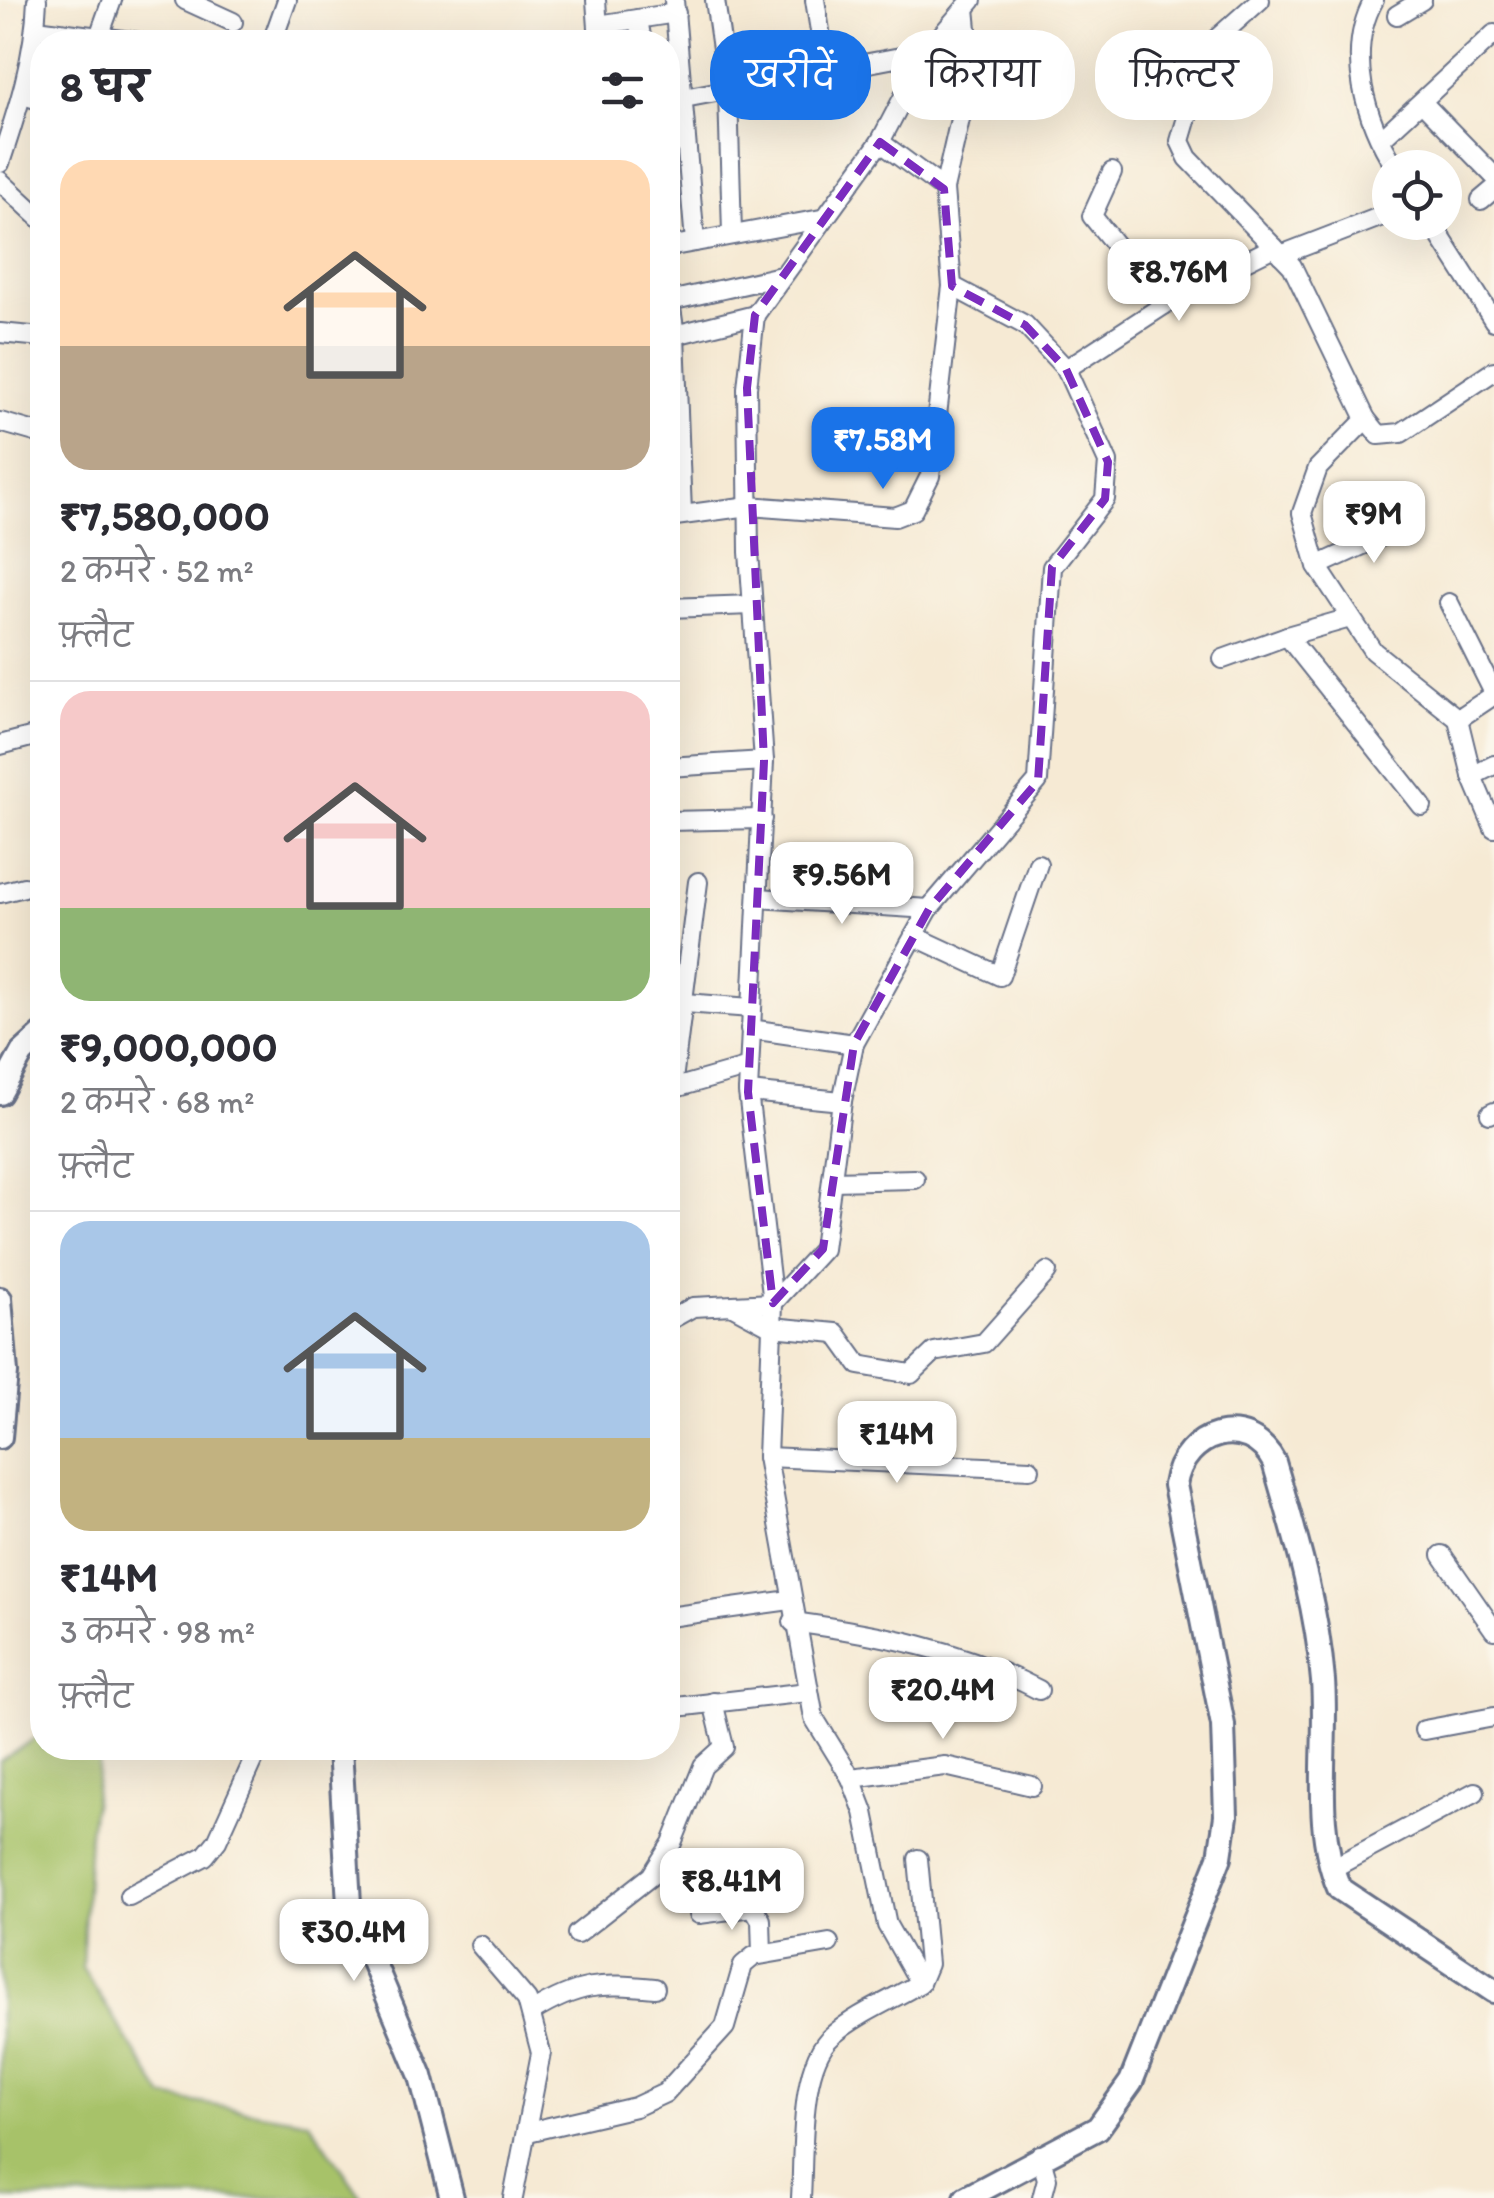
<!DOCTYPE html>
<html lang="hi">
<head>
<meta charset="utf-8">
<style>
  body { margin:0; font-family:Itim,"Playpen Sans Deva",sans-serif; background:#f2f2f3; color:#2b2b33; height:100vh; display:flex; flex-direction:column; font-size:38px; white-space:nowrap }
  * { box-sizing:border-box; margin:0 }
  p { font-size:32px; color:#7c7c81 }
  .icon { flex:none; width:55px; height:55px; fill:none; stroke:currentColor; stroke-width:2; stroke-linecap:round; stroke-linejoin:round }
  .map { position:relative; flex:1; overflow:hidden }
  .details { position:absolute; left:30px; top:30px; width:650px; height:1730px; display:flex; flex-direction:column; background:#fff; border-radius:40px; box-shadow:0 10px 40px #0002 }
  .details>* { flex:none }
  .guide { position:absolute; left:710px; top:30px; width:632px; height:90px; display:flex; gap:20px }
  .tools { position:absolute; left:1372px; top:150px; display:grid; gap:20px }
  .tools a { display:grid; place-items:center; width:90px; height:90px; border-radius:50%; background:#fff; box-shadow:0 10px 40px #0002; font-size:50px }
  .price { position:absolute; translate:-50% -85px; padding:0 22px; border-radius:20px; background:#fff; color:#222; font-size:32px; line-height:65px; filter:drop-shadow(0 2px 5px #0008) }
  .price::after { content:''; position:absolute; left:50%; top:60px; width:30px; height:22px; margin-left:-15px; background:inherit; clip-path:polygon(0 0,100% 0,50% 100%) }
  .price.current { background:#1a73e8; color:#fff }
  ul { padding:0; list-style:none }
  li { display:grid; align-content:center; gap:20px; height:530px; padding:0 30px }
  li+li { border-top:2px solid #e1e1e2 }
  li span { display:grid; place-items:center; height:310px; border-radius:30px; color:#555 }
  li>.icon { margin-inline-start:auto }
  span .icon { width:180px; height:180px; fill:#fffc; stroke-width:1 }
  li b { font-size:42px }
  h2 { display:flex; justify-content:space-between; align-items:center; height:120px; padding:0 30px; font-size:42px }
  .tag { padding:0 35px; border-radius:40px; background:#fff; box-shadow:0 10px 40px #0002; font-size:35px; line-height:90px }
  .tag.current { background:#1a73e8; color:#fff }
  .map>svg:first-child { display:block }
  .green { fill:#a7c269; stroke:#617864; stroke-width:2.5 }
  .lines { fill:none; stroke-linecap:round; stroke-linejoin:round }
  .street-casing { stroke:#687087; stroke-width:22 }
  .secondary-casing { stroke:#687087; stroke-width:28 }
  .street { stroke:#fff; stroke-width:18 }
  .secondary { stroke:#fff; stroke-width:22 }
  .marked { fill:none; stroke:#7b2cbf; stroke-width:8; stroke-dasharray:20 12; stroke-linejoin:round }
</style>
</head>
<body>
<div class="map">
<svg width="1494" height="2198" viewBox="0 0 1494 2198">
  <rect width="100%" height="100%" fill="#fbf7ec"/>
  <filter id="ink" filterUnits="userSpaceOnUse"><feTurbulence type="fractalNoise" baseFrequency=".01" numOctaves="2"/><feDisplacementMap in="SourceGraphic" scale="20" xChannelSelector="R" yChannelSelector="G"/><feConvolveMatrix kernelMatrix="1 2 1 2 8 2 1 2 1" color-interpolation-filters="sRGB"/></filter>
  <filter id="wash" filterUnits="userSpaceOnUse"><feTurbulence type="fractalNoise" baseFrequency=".0048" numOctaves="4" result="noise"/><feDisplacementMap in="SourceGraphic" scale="40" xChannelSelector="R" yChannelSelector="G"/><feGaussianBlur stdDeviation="2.25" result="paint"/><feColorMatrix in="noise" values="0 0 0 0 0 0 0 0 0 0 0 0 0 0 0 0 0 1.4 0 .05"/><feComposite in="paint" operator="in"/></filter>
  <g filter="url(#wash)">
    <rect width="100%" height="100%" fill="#f6ead4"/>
    <polygon class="green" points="42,1734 42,1748 101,1748 89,1833 82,1968 164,2097 309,2121 362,2198 0,2198 0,1761"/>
  </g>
  <g filter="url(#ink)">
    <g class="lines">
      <defs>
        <g id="street">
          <polyline points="185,0 233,22"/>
          <polyline points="596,0 599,42"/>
          <polyline points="674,0 695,242"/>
          <polyline points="715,0 728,91 732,234"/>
          <polyline points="815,0 827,74"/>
          <polyline points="1260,0 1187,65 1178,84 1188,114 1180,141 1188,158 1292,266 1366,419 1318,468 1302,513 1317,566 1373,651 1458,719 1472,776"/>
          <path d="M 1374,0 C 1345,52 1365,120 1396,168"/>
          <polyline points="1397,15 1422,0"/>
          <polyline points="638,19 642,42"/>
          <polyline points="598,25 676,13"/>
          <polyline points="36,29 139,42"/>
          <polyline points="97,42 112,0"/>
          <polyline points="272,42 287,0"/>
          <polyline points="23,95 42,101"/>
          <polyline points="668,101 927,52"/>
          <polyline points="1422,102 1494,176"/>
          <polyline points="1381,139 1494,34"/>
          <polyline points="880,142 944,189"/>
          <path d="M 0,163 C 18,109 35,57 37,0"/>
          <polyline points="1112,172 1092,216 1164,305"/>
          <polyline points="0,181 42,220"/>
          <polyline points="1481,200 1494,189"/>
          <polyline points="1431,222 1494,321"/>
          <polyline points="668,247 821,219"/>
          <polyline points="1281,255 1390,213"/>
          <polyline points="755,315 675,335 670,301 781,276"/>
          <polyline points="0,333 42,337"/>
          <polyline points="668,335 675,335 682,513"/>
          <polyline points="1066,369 1187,290 1274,247"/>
          <polyline points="1366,419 1379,435 1401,433 1494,371"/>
          <polyline points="0,422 42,434"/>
          <polyline points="668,517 749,506 895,517 913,510 930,476 952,286"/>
          <polyline points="1317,566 1411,523"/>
          <polyline points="1449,603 1494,693"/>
          <polyline points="668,608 753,605"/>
          <polyline points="1350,618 1287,636 1422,806"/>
          <polyline points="1223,659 1287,636"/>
          <polyline points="1458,719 1494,695"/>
          <polyline points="0,745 42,734"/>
          <polyline points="1494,765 1472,776 1494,828"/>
          <polyline points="668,767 764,761"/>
          <polyline points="668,821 762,819"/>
          <polyline points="0,893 24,887"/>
          <polyline points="758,898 929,909"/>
          <polyline points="914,936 1000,976 1038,864"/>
          <polyline points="672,1002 751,1008"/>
          <polyline points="750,1029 854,1044"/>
          <polyline points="672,1088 698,882"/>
          <polyline points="668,1090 749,1067"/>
          <polyline points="748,1092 842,1101"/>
          <polyline points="1490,1114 1494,1112"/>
          <polyline points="832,1181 915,1179"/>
          <polyline points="733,1306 772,1327 836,1333 859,1365 911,1374 934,1352 984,1343 1047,1272"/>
          <polyline points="668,1321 693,1307 773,1303 823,1249 842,1101 854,1044 929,909 1038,781 1052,567 1105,499 1108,462 1066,369 1025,325 952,286 944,189 971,71 965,8"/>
          <polyline points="767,1457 1030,1469"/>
          <polyline points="1442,1555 1494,1630"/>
          <polyline points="668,1617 790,1600"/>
          <path d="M 793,1622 C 880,1634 961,1649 1039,1690"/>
          <polyline points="668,1708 808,1692"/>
          <polyline points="1424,1730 1494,1717"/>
          <polyline points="851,1778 945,1766 1032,1786"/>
          <polyline points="918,1859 928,1964 920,1983"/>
          <polyline points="1331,1869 1475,1792"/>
          <polyline points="129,1896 205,1856 217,1841 259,1748"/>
          <polyline points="699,1914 753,1907 761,1920 762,1954"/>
          <polyline points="577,1934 651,1876 672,1843 703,1766 724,1747 713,1702"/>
          <polyline points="480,1945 527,2000 541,2053 513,2198"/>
          <path d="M 532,2012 C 579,1983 600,1983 655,1988"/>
          <polyline points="528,2132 635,2107 665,2093 725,2027 743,1965 754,1956 829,1943"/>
          <polyline points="1040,2155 1047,2179 1042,2198"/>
          <path d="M 801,2198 C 804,2155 798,2064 833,2035 C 857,2014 892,2000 920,1983 L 887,1925 L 864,1812 L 851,1778 L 814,1718 L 767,1457 L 773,1303 L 748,1092 L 764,761 L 749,552 L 747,388 L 755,315 L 880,142 L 927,52 L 972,0"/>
        </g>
        <g id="secondary">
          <polyline points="0,1093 22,1053 42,1035"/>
          <polyline points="0,1299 6,1373 0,1437"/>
          <polyline points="340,1748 349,1904 421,2076 452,2198"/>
          <path d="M 966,2198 L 1098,2128 L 1131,2082 L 1220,1857 L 1226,1816 L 1223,1725 L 1175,1485 C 1183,1432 1248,1412 1274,1462 C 1295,1535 1317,1606 1323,1681 C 1328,1748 1312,1825 1339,1888 L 1494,1991"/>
        </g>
      </defs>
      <use href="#street" class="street-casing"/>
      <use href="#secondary" class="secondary-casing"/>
      <use href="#street" class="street"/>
      <use href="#secondary" class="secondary"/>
    </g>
  </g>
  <path class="marked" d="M 880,142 L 944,189 L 952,286 L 1025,325 L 1066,369 L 1108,462 L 1105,499 L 1052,567 L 1038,781 L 929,909 L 854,1044 L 823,1249 L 773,1303 L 748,1092 L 764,761 L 747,388 L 755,315 Z"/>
</svg>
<div class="tools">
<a><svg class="icon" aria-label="locate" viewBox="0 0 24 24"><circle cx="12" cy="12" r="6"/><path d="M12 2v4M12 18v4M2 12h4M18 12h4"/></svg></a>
</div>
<b class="price" style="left:1179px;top:324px">₹8.76M</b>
<b class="price current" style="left:883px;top:492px">₹7.58M</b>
<b class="price" style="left:1374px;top:566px">₹9M</b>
<b class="price" style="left:842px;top:927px">₹9.56M</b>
<b class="price" style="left:897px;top:1486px">₹14M</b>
<b class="price" style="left:943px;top:1742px">₹20.4M</b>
<b class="price" style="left:732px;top:1933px">₹8.41M</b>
<b class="price" style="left:354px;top:1984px">₹30.4M</b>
<div class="guide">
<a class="tag current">खरीदें</a>
<a class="tag">किराया</a>
<a class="tag">फ़िल्टर</a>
</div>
<section class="details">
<h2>8 घर<svg class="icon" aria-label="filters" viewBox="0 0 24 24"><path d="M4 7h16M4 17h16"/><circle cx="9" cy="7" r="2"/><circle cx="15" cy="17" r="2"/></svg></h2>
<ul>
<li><span style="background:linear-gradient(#ffd9b3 60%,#b9a48a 0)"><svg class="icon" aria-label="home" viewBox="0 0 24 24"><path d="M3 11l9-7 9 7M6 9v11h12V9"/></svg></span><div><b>₹7,580,000</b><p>2 कमरे · 52 m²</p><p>फ़्लैट</p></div></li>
<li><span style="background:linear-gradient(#f6c9c9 70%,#8fb573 0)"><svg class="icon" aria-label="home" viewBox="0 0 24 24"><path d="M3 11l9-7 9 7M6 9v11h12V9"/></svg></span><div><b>₹9,000,000</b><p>2 कमरे · 68 m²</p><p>फ़्लैट</p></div></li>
<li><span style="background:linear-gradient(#a9c7e8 70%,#c2b280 0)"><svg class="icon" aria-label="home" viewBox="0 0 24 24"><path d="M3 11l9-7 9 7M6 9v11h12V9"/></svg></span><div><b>₹14M</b><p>3 कमरे · 98 m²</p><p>फ़्लैट</p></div></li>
</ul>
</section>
</div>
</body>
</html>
